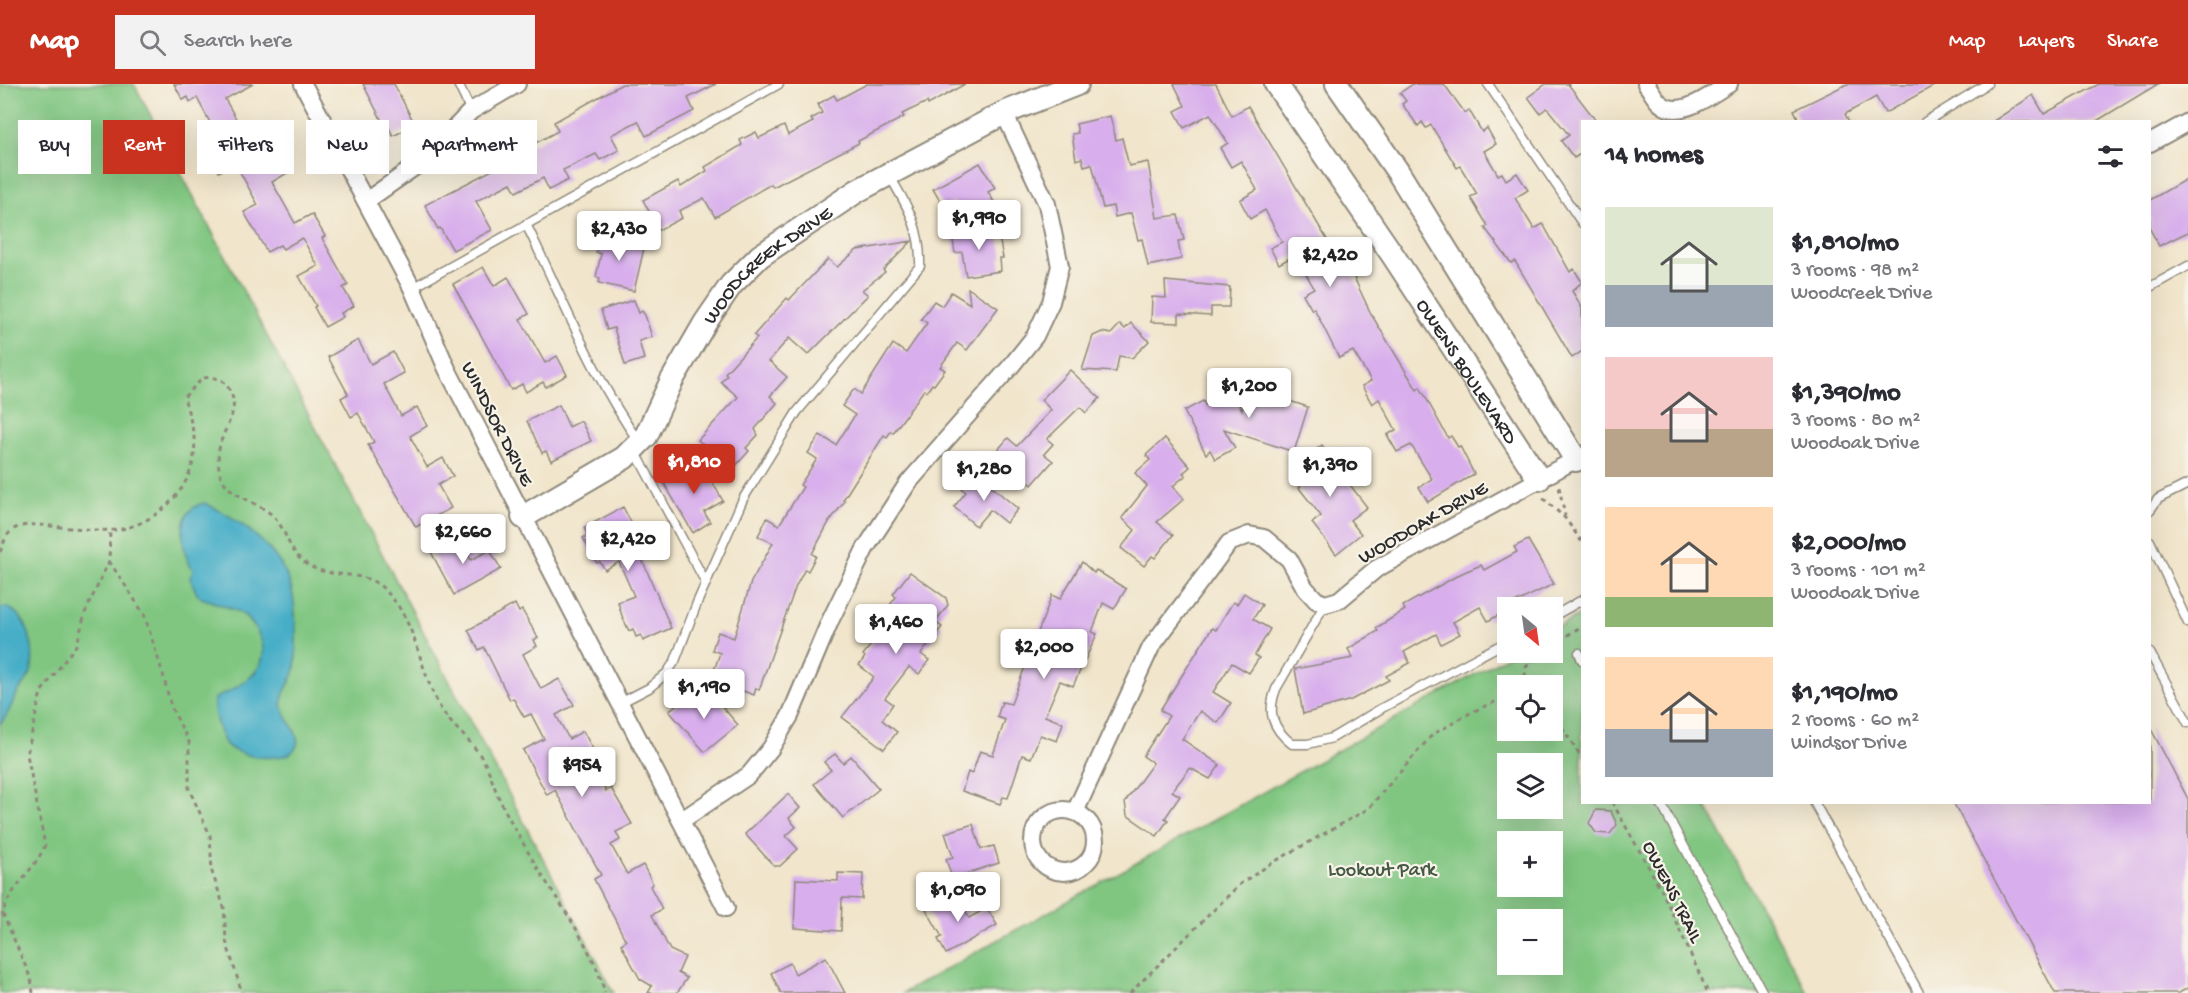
<!DOCTYPE html>
<html lang="en">
<head>
<meta charset="utf-8">
<style>
  body { margin:0; font-family:"Gochi Hand",sans-serif; background:#f2f2f3; color:#2b2b33; height:100vh; display:flex; flex-direction:column; font-size:22px; white-space:nowrap }
  * { box-sizing:border-box; margin:0 }
  p { font-size:20px; color:#7c7c81 }
  .icon { flex:none; width:33px; height:33px; fill:none; stroke:currentColor; stroke-width:2; stroke-linecap:round; stroke-linejoin:round }
  .map { position:relative; flex:1; overflow:hidden }
  .details { position:absolute; left:1581px; top:36px; width:570px; height:684px; display:flex; flex-direction:column; background:#fff; border-radius:0px; box-shadow:0 6px 24px #0002 }
  .details>* { flex:none }
  .banner { position:absolute; left:18px; top:36px; width:570px; height:54px; display:flex; gap:12px }
  .needle { width:39px; rotate:151deg }
  .fabs { position:absolute; left:1497px; top:513px; display:grid; gap:12px }
  .fabs a { display:grid; place-items:center; width:66px; height:66px; border-radius:0px; background:#fff; box-shadow:0 6px 24px #0002; font-size:30px }
  .price { position:absolute; translate:-50% -51px; padding:0 14px; border-radius:6px; background:#fff; color:#222; font-size:20px; line-height:39px; filter:drop-shadow(0 2px 3px #0008) }
  .price::after { content:''; position:absolute; left:50%; top:36px; width:18px; height:14px; margin-left:-9px; background:inherit; clip-path:polygon(0 0,100% 0,50% 100%) }
  .price.on { background:#c8321e; color:#fff }
  ul { padding:0; list-style:none }
  li { display:flex; align-items:center; gap:18px; height:150px; padding:0 24px }
  li span { display:grid; place-items:center; flex:none; width:168px; height:120px; border-radius:0px; color:#555 }
  li>.icon { margin-inline-start:auto }
  span .icon { width:72px; height:72px; fill:#fffc; stroke-width:1 }
  li b { font-size:26px }
  h2 { display:flex; justify-content:space-between; align-items:center; height:72px; padding:0 24px; font-size:26px }
  .tag { padding:0 21px; border-radius:0px; background:#fff; box-shadow:0 6px 24px #0002; font-size:21px; line-height:54px }
  .tag.on { background:#c8321e; color:#fff }
  header { display:flex; align-items:center; gap:36px; box-sizing:border-box; height:84px; padding:0 30px; background:#c8321e; color:#fff }
  header strong { font-size:28px }
  nav { display:flex; gap:33px; margin-inline-start:auto; font-size:21px }
  .search { width:420px; height:54px; background:#f2f2f3; display:flex; align-items:center; gap:15px; box-sizing:border-box; padding:0 21px; border-radius:0px; color:#7c7c81; font-size:22px }
  .map>svg:first-child { display:block }
  .green { fill:#80c681; stroke:#567856; stroke-width:1.5; fill-rule:evenodd }
  .water { fill:#47aec7; stroke:#396c79; stroke-width:1.5 }
  .building { fill:#d8afec }
  .lines { fill:none; stroke-linecap:round; stroke-linejoin:round }
  .lane-casing { stroke:#8e887b; stroke-width:11 }
  .street-casing { stroke:#8e887b; stroke-width:20 }
  .secondary-casing { stroke:#8e887b; stroke-width:26 }
  .path { stroke:#8e887b; stroke-width:3; stroke-dasharray:4.5 4.5; stroke-linecap:butt }
  .lane { stroke:#fff; stroke-width:8 }
  .street { stroke:#fff; stroke-width:16 }
  .secondary { stroke:#fff; stroke-width:22 }
  .labels { text-anchor:middle; stroke-width:4.5; stroke-linejoin:round; paint-order:stroke }
  .street-label { font-size:20px; fill:#2b2b2b; stroke:#f7f3e8 }
  .park-label { font-size:20px; fill:#445a45; stroke:#f7f3e8 }
</style>
</head>
<body>
<header>
<strong>Map</strong>
<div class="search"><svg class="icon" aria-label="search" viewBox="0 0 24 24"><circle cx="10" cy="10" r="6"/><path d="M15 15l6 6"/></svg>Search here</div>
<nav><a>Map</a><a>Layers</a><a>Share</a></nav>
</header>
<div class="map">
<svg width="2188" height="909" viewBox="0 0 2188 909">
  <rect width="100%" height="100%" fill="#f7f3e8"/>
  <filter id="ink" filterUnits="userSpaceOnUse"><feTurbulence type="fractalNoise" baseFrequency=".0167" numOctaves="2"/><feDisplacementMap in="SourceGraphic" scale="12" xChannelSelector="R" yChannelSelector="G"/><feConvolveMatrix kernelMatrix="1 2 1 2 8 2 1 2 1" color-interpolation-filters="sRGB"/></filter>
  <filter id="wash" filterUnits="userSpaceOnUse"><feTurbulence type="fractalNoise" baseFrequency=".008" numOctaves="4" result="noise"/><feDisplacementMap in="SourceGraphic" scale="24" xChannelSelector="R" yChannelSelector="G"/><feGaussianBlur stdDeviation="1.35" result="paint"/><feColorMatrix in="noise" values="0 0 0 0 0 0 0 0 0 0 0 0 0 0 0 0 0 1.4 0 .05"/><feComposite in="paint" operator="in"/></filter>
  <g filter="url(#wash)">
    <rect width="100%" height="100%" fill="#f1e5cb"/>
    <g class="green">
      <polygon points="0,0 134,0 614,909 0,909"/>
      <path d="M 1582,530 L 1582,718 L 1704,719 L 1808,909 L 903,909 L 1513,569 L 1552,568 L 1553,546 ZM 1508,602 L 1552,602 L 1552,646 L 1508,646 ZM 1508,680 L 1552,680 L 1552,724 L 1508,724 ZM 1508,758 L 1552,758 L 1552,802 L 1508,802 ZM 1508,836 L 1552,836 L 1552,880 L 1508,880 Z"/>
    </g>
    <g class="water">
      <path d="M 204,419 C 239,434 283,467 292,507 C 295,520 295,534 296,548 C 296,561 297,576 294,589 C 291,599 282,607 282,618 C 281,634 308,653 293,667 C 281,679 234,673 225,659 C 219,649 212,626 214,615 C 239,602 276,586 259,551 C 255,543 249,534 241,529 C 230,523 214,519 202,514 L 197,510 L 190,494 L 193,487 C 182,467 173,427 204,419 Z"/>
      <path d="M 5,523 C 29,530 36,566 31,588 C 29,595 22,601 18,608 C 11,619 10,630 0,640 L 0,524 Z"/>
    </g>
    <g id="blocks">
      <g class="building">
        <polygon points="174,0 253,0 225,15 244,49 257,42 262,50 267,47 289,88 272,98 295,139 312,130 325,152 322,154 348,201 343,204 354,222 341,229 343,233 325,243 314,223 316,222 299,192 318,182 302,154 283,165 280,161 267,168 244,128 258,121 235,79 219,88 208,68 222,61 197,14 190,18 188,13 183,16"/>
        <polygon points="363,0 394,0 415,41 393,52 386,37 383,39"/>
        <polygon points="622,0 716,0 688,14 694,27 646,52 638,37 611,51 619,66 600,76 596,70 563,86 568,96 549,106 543,94 516,108 511,99 476,117 492,146 453,166 440,144 438,145 425,121 502,81 497,72 529,56 532,61 558,47 554,38"/>
        <polygon points="867,0 965,0 928,21 927,18 902,30 904,33 858,57 859,59 773,103 771,100 715,133 704,114 679,127 682,134 659,146 643,116 678,97 681,103 707,87 705,83 742,61 740,56 756,48 759,54 784,42 788,51 813,38 811,35 822,29 818,20 834,11 837,16"/>
        <polygon points="1174,0 1216,0 1232,32 1248,22 1332,164 1336,162 1344,172 1371,230 1417,306 1420,303 1448,354 1451,352 1458,363 1460,362 1474,390 1428,418 1419,403 1432,395 1411,361 1397,368 1387,351 1396,346 1379,315 1372,320 1362,302 1371,297 1353,267 1339,274 1314,224 1312,226 1303,210 1314,204 1295,171 1279,180 1270,164 1282,158 1265,126 1250,135 1240,116 1257,106 1241,77 1231,83 1220,64 1228,59 1210,30 1184,44 1175,27 1185,22"/>
        <polygon points="1413,0 1444,0 1465,29 1469,26 1482,48 1487,44 1496,60 1484,67 1498,91 1502,89 1506,96 1517,89 1528,106 1515,114 1534,145 1543,140 1570,188 1574,185 1582,198 1572,207 1582,224 1582,267 1572,274 1515,177 1511,179 1485,144 1488,142 1470,113 1477,110 1460,82 1457,84 1431,41 1426,44 1422,38 1418,42 1402,20 1406,17 1400,9"/>
        <polygon points="1546,0 1568,0 1597,38 1582,38 1582,69 1574,74 1561,57 1569,51 1547,24 1540,29 1528,13"/>
        <polygon points="1847,0 1937,0 1885,29 1876,13 1845,30 1849,38 1800,38 1794,26"/>
        <polygon points="2099,0 2158,0 2095,38 1992,38 2033,11 2044,30"/>
        <polygon points="1110,32 1116,56 1122,54 1129,82 1148,78 1157,134 1178,131 1184,156 1178,157 1181,175 1148,182 1142,155 1138,156 1131,129 1115,133 1113,122 1103,124 1092,80 1084,82 1082,74 1076,76 1072,50 1078,49 1076,40"/>
        <polygon points="980,79 995,104 988,108 994,118 963,135 954,118 944,124 933,105"/>
        <polygon points="2188,94 2188,148 2159,162 2150,145 2150,116"/>
        <polygon points="993,144 995,152 999,152 1003,174 1000,174 1001,187 966,192 962,168 955,169 952,150"/>
        <polygon points="600,150 645,160 634,207 599,199 600,194 596,193 601,170 596,168"/>
        <polygon points="912,157 883,186 885,188 862,206 868,211 808,271 789,254 769,277 787,293 770,312 777,319 755,345 758,351 746,364 749,367 731,387 698,356 738,313 721,298 727,291 725,289 757,254 754,251 787,214 789,216 828,175 837,183 857,166"/>
        <polygon points="483,183 494,202 508,193 529,230 520,235 545,279 557,272 567,291 546,303 543,298 526,308 522,300 511,306 453,200"/>
        <polygon points="1165,197 1230,203 1229,223 1211,223 1211,232 1179,230 1179,239 1151,238 1152,213 1166,214"/>
        <polygon points="968,204 998,224 967,266 957,259 940,283 945,286 934,301 932,300 927,308 924,306 893,349 891,347 887,353 884,351 843,416 845,417 829,438 812,470 816,472 808,487 805,485 796,502 759,606 756,604 754,611 711,595 720,569 712,566 718,548 734,554 751,498 773,459 758,452 767,434 779,441 803,403 800,401 817,375 808,369 820,351 836,361 855,331 842,322 854,305 861,310 893,260 906,269 927,239 921,235 934,217 942,222 951,208 970,220"/>
        <polygon points="634,216 639,229 642,227 645,231 652,253 639,257 644,275 625,281 614,244 607,246 601,226"/>
        <polygon points="1131,239 1149,257 1132,274 1119,272 1116,288 1082,286 1093,252 1102,248 1111,250 1120,240 1125,245"/>
        <polygon points="358,256 371,280 393,268 404,289 384,300 401,332 417,323 427,342 410,352 427,383 443,374 453,392 438,401 451,424 416,443 368,361 374,358 358,329 351,333 341,314 348,310 328,273"/>
        <polygon points="1070,286 1100,314 1086,329 1080,323 1047,355 1053,360 1044,370 1053,377 1032,401 996,368 1008,354 1017,362 1051,326 1041,316"/>
        <polygon points="1253,293 1287,304 1283,315 1308,323 1294,368 1224,345 1235,364 1215,375 1210,366 1206,370 1184,327 1203,317 1205,321 1232,309 1242,326"/>
        <polygon points="559,321 569,343 581,337 591,357 551,377 546,367 542,369 527,337"/>
        <polygon points="1165,354 1190,383 1183,389 1186,391 1173,402 1184,415 1157,438 1173,451 1155,474 1152,472 1144,482 1121,464 1135,446 1122,434 1147,402 1135,389 1150,376 1146,371"/>
        <polygon points="1322,361 1336,382 1340,380 1351,394 1347,397 1367,423 1350,436 1361,450 1336,470 1312,439 1321,432 1299,404 1301,402 1296,395 1300,392 1293,383"/>
        <polygon points="701,378 723,417 704,428 710,438 693,449 664,399"/>
        <polygon points="976,389 1018,425 1006,439 990,426 976,442 954,423 966,408 962,405"/>
        <polygon points="623,423 645,465 639,468 671,544 643,557 641,551 636,553 633,545 629,547 622,532 618,518 634,512 619,478 605,486 600,478 597,479 583,454 588,451 584,444"/>
        <polygon points="458,451 471,476 490,466 501,485 454,511 430,466"/>
        <polygon points="1528,456 1554,500 1504,524 1506,527 1488,537 1480,523 1453,538 1460,550 1441,560 1436,550 1404,568 1410,579 1386,592 1389,596 1351,616 1303,630 1295,585 1353,574 1348,565 1378,547 1376,544 1405,526 1403,522 1462,489 1481,481 1484,486 1517,468 1514,463"/>
        <polygon points="1082,478 1094,489 1096,486 1126,505 1114,525 1103,519 1092,548 1097,550 1073,602 1060,597 1045,632 1063,639 1057,657 1040,651 1031,674 1022,671 1008,714 1003,713 1000,720 962,707 968,688 972,690 980,667 993,671 1005,636 997,633 1002,618 1011,620 1052,511 1060,515"/>
        <polygon points="910,488 946,514 948,521 935,538 942,543 921,570 929,576 919,590 909,583 885,614 893,620 882,636 897,648 884,665 842,633 874,593 859,581 865,573 863,571 894,532 886,526 896,513 893,510"/>
        <polygon points="1244,509 1262,521 1253,535 1270,545 1255,571 1259,574 1249,589 1232,579 1213,608 1231,619 1218,639 1200,627 1182,655 1220,681 1210,695 1190,684 1172,707 1180,712 1165,734 1168,736 1157,752 1127,731 1125,718 1153,679 1143,672 1169,632 1160,626 1212,544 1216,546 1233,518 1237,520"/>
        <polygon points="515,520 519,528 522,526 538,554 534,556 537,562 523,570 541,605 559,595 574,621 556,631 569,655 583,647 594,667 586,671 606,707 611,704 632,740 616,748 620,756 611,761 627,790 643,781 653,800 650,802 662,825 652,831 670,866 685,873 678,889 687,894 677,909 648,909 652,902 640,895 621,860 626,857 594,795 601,791 555,706 547,711 523,666 544,655 531,630 524,633 513,614 510,616 484,563 479,566 468,546"/>
        <polygon points="708,606 738,641 705,668 669,627 684,614 690,621"/>
        <polygon points="2150,643 2188,715 2188,904 2179,909 2055,909 1953,718 2150,718"/>
        <polygon points="835,670 843,679 851,672 879,705 843,734 814,700 831,686 824,678"/>
        <polygon points="788,710 800,724 789,734 796,743 786,752 798,765 780,782 774,782 745,750"/>
        <polygon points="1596,726 1611,727 1617,741 1610,750 1596,749 1589,739"/>
        <polygon points="973,740 981,765 994,762 999,779 952,794 946,775 953,773 945,749"/>
        <polygon points="838,789 863,790 862,815 842,814 841,847 794,844 796,795 838,797"/>
        <polygon points="956,809 969,834 987,824 997,841 946,870 938,855 942,853 926,825"/>
        <polygon points="826,873 845,909 781,909 771,889 790,879 795,890"/>
      </g>
    </g>
  </g>
  <g filter="url(#ink)">
    <use href="#blocks" fill-opacity="0" stroke="#8e887b" stroke-width="1.5"/>
    <g class="lines">
      <defs>
        <g id="lane">
          <polyline points="458,0 471,27"/>
          <polyline points="1488,0 1582,139"/>
          <polyline points="1925,38 1987,0"/>
          <path d="M 526,140 C 561,211 594,295 639,358"/>
          <polyline points="2150,203 2188,182"/>
          <polyline points="412,204 779,0"/>
          <polyline points="634,365 706,499"/>
          <polyline points="2150,426 2158,415 2188,400"/>
          <polyline points="2150,457 2188,539"/>
          <path d="M 1325,520 L 1276,605 C 1267,628 1272,644 1292,660 L 1308,660 L 1332,654 L 1382,624 L 1508,557"/>
          <polyline points="1552,533 1582,516"/>
          <polyline points="1579,569 1582,576"/>
          <polyline points="2150,569 2188,639"/>
          <path d="M 620,619 L 649,604 L 667,589 L 675,577 L 697,519 L 743,415 L 797,328 L 920,182 C 921,144 908,123 889,91"/>
          <polyline points="1660,718 1763,909"/>
          <polyline points="1814,718 1919,909"/>
        </g>
        <g id="street">
          <polyline points="303,0 412,204 447,285 726,824"/>
          <path d="M 1646,0 C 1651,6 1655,15 1660,19 C 1680,37 1711,10 1729,0"/>
          <polyline points="2150,59 2188,38"/>
          <polyline points="366,117 423,77 471,27 517,0"/>
          <circle cx="1064" cy="757" r="31"/>
          <polyline points="1075,728 1151,563 1229,459 1249,451 1264,454 1289,475 1305,504 1316,516 1325,520 1339,516 1376,485 1582,372"/>
          <polyline points="682,736 749,691 771,664 790,632 830,537 865,465 908,399 1011,282 1035,252 1051,218 1060,182 1047,120 1004,29"/>
        </g>
        <g id="secondary">
          <path id="s1" d="M 1276,0 L 1394,173 L 1539,395"/>
          <polyline points="1337,0 1398,88 1576,376"/>
          <path id="s2" d="M 523,433 L 624,374 L 646,352 L 672,296 L 705,239 L 731,201 L 760,172 L 857,107 L 1004,29 L 1077,0"/>
        </g>
      </defs>
      <use href="#lane" class="lane-casing"/>
      <use href="#street" class="street-casing"/>
      <use href="#secondary" class="secondary-casing"/>
      <g class="path">
        <polyline points="1559,403 1565,432"/>
        <polyline points="1543,414 1565,434 1582,458"/>
        <path d="M 0,468 C 3,461 6,449 14,445 C 29,436 56,444 73,444 C 87,445 101,447 115,446 C 152,442 189,410 194,372 C 197,353 189,332 184,313 L 203,294 C 213,293 221,293 227,302 C 243,324 225,340 220,361 C 218,368 218,377 219,384 C 223,414 258,415 275,434 C 284,444 287,458 295,469 C 321,502 358,480 384,505 C 418,538 418,584 440,623 C 451,643 472,656 483,676 C 490,687 493,701 499,714 C 507,731 517,749 527,766 C 553,813 590,855 605,909"/>
        <polyline points="109,477 144,530 163,590 171,623 189,658 189,705 210,751 212,788 224,823 226,857 242,909"/>
        <polyline points="1552,561 1582,542"/>
        <polyline points="1524,602 1526,583 1541,568"/>
        <polyline points="1552,628 1582,674"/>
        <polyline points="1612,718 1662,807 1708,909"/>
        <path d="M 33,909 L 31,895 L 3,830 C 9,803 35,787 45,761 L 27,670 L 41,608 L 77,560 L 85,529 L 109,477 L 110,446"/>
        <polyline points="1130,909 1240,800 1272,779 1368,725 1432,651 1472,628 1508,612"/>
      </g>
      <use href="#lane" class="lane"/>
      <use href="#street" class="street"/>
      <use href="#secondary" class="secondary"/>
    </g>
  </g>
  <g class="labels">
    <g class="street-label">
      <text dy="7" stroke="none"><textPath href="#s2" startOffset="362">WOODCREEK DRIVE</textPath></text>
      <text dy="7" stroke="none"><textPath href="#s1" startOffset="345">OWENS BOULEVARD</textPath></text>
      <text transform="translate(499 339) rotate(63)" y="7">WINDSOR DRIVE</text>
      <text transform="translate(1422 437) rotate(-30)" y="7">WOODOAK DRIVE</text>
      <text transform="translate(1674 807) rotate(63)" y="7">OWENS TRAIL</text>
    </g>
    <g class="park-label">
      <text x="1382" y="791">Lookout Park</text>
    </g>
  </g>
</svg>
<div class="fabs">
<a><svg class="needle" viewBox="-14 -14 28 28"><path d="M0-13l5 13h-10z" fill="#e53935"/><path d="M0 13l5-13h-10z" fill="#7c7c81"/></svg></a>
<a><svg class="icon" aria-label="locate" viewBox="0 0 24 24"><circle cx="12" cy="12" r="6"/><path d="M12 2v4M12 18v4M2 12h4M18 12h4"/></svg></a>
<a><svg class="icon" aria-label="layers" viewBox="0 0 24 24"><path d="M12 4l9 5-9 5-9-5zM3 14l9 5 9-5"/></svg></a>
<a>+</a>
<a>−</a>
</div>
<b class="price" style="left:979px;top:167px">$1,990</b>
<b class="price" style="left:619px;top:178px">$2,430</b>
<b class="price" style="left:1330px;top:204px">$2,420</b>
<b class="price" style="left:1249px;top:335px">$1,200</b>
<b class="price on" style="left:694px;top:411px">$1,810</b>
<b class="price" style="left:1330px;top:414px">$1,390</b>
<b class="price" style="left:984px;top:418px">$1,280</b>
<b class="price" style="left:463px;top:481px">$2,660</b>
<b class="price" style="left:628px;top:488px">$2,420</b>
<b class="price" style="left:896px;top:571px">$1,460</b>
<b class="price" style="left:1044px;top:596px">$2,000</b>
<b class="price" style="left:704px;top:636px">$1,190</b>
<b class="price" style="left:582px;top:714px">$954</b>
<b class="price" style="left:958px;top:839px">$1,090</b>
<div class="banner">
<a class="tag">Buy</a>
<a class="tag on">Rent</a>
<a class="tag">Filters</a>
<a class="tag">New</a>
<a class="tag">Apartment</a>
</div>
<section class="details">
<h2>14 homes<svg class="icon" aria-label="filters" viewBox="0 0 24 24"><path d="M4 7h16M4 17h16"/><circle cx="9" cy="7" r="2"/><circle cx="15" cy="17" r="2"/></svg></h2>
<ul>
<li><span style="background:linear-gradient(#dfe7d0 65%,#9aa5b1 0)"><svg class="icon" aria-label="home" viewBox="0 0 24 24"><path d="M3 11l9-7 9 7M6 9v11h12V9"/></svg></span><div><b>$1,810/mo</b><p>3 rooms · 98 m²</p><p>Woodcreek Drive</p></div></li>
<li><span style="background:linear-gradient(#f6c9c9 60%,#b9a48a 0)"><svg class="icon" aria-label="home" viewBox="0 0 24 24"><path d="M3 11l9-7 9 7M6 9v11h12V9"/></svg></span><div><b>$1,390/mo</b><p>3 rooms · 80 m²</p><p>Woodoak Drive</p></div></li>
<li><span style="background:linear-gradient(#ffd9b3 75%,#8fb573 0)"><svg class="icon" aria-label="home" viewBox="0 0 24 24"><path d="M3 11l9-7 9 7M6 9v11h12V9"/></svg></span><div><b>$2,000/mo</b><p>3 rooms · 101 m²</p><p>Woodoak Drive</p></div></li>
<li><span style="background:linear-gradient(#ffd9b3 60%,#9aa5b1 0)"><svg class="icon" aria-label="home" viewBox="0 0 24 24"><path d="M3 11l9-7 9 7M6 9v11h12V9"/></svg></span><div><b>$1,190/mo</b><p>2 rooms · 60 m²</p><p>Windsor Drive</p></div></li>
</ul>
</section>
</div>
</body>
</html>
